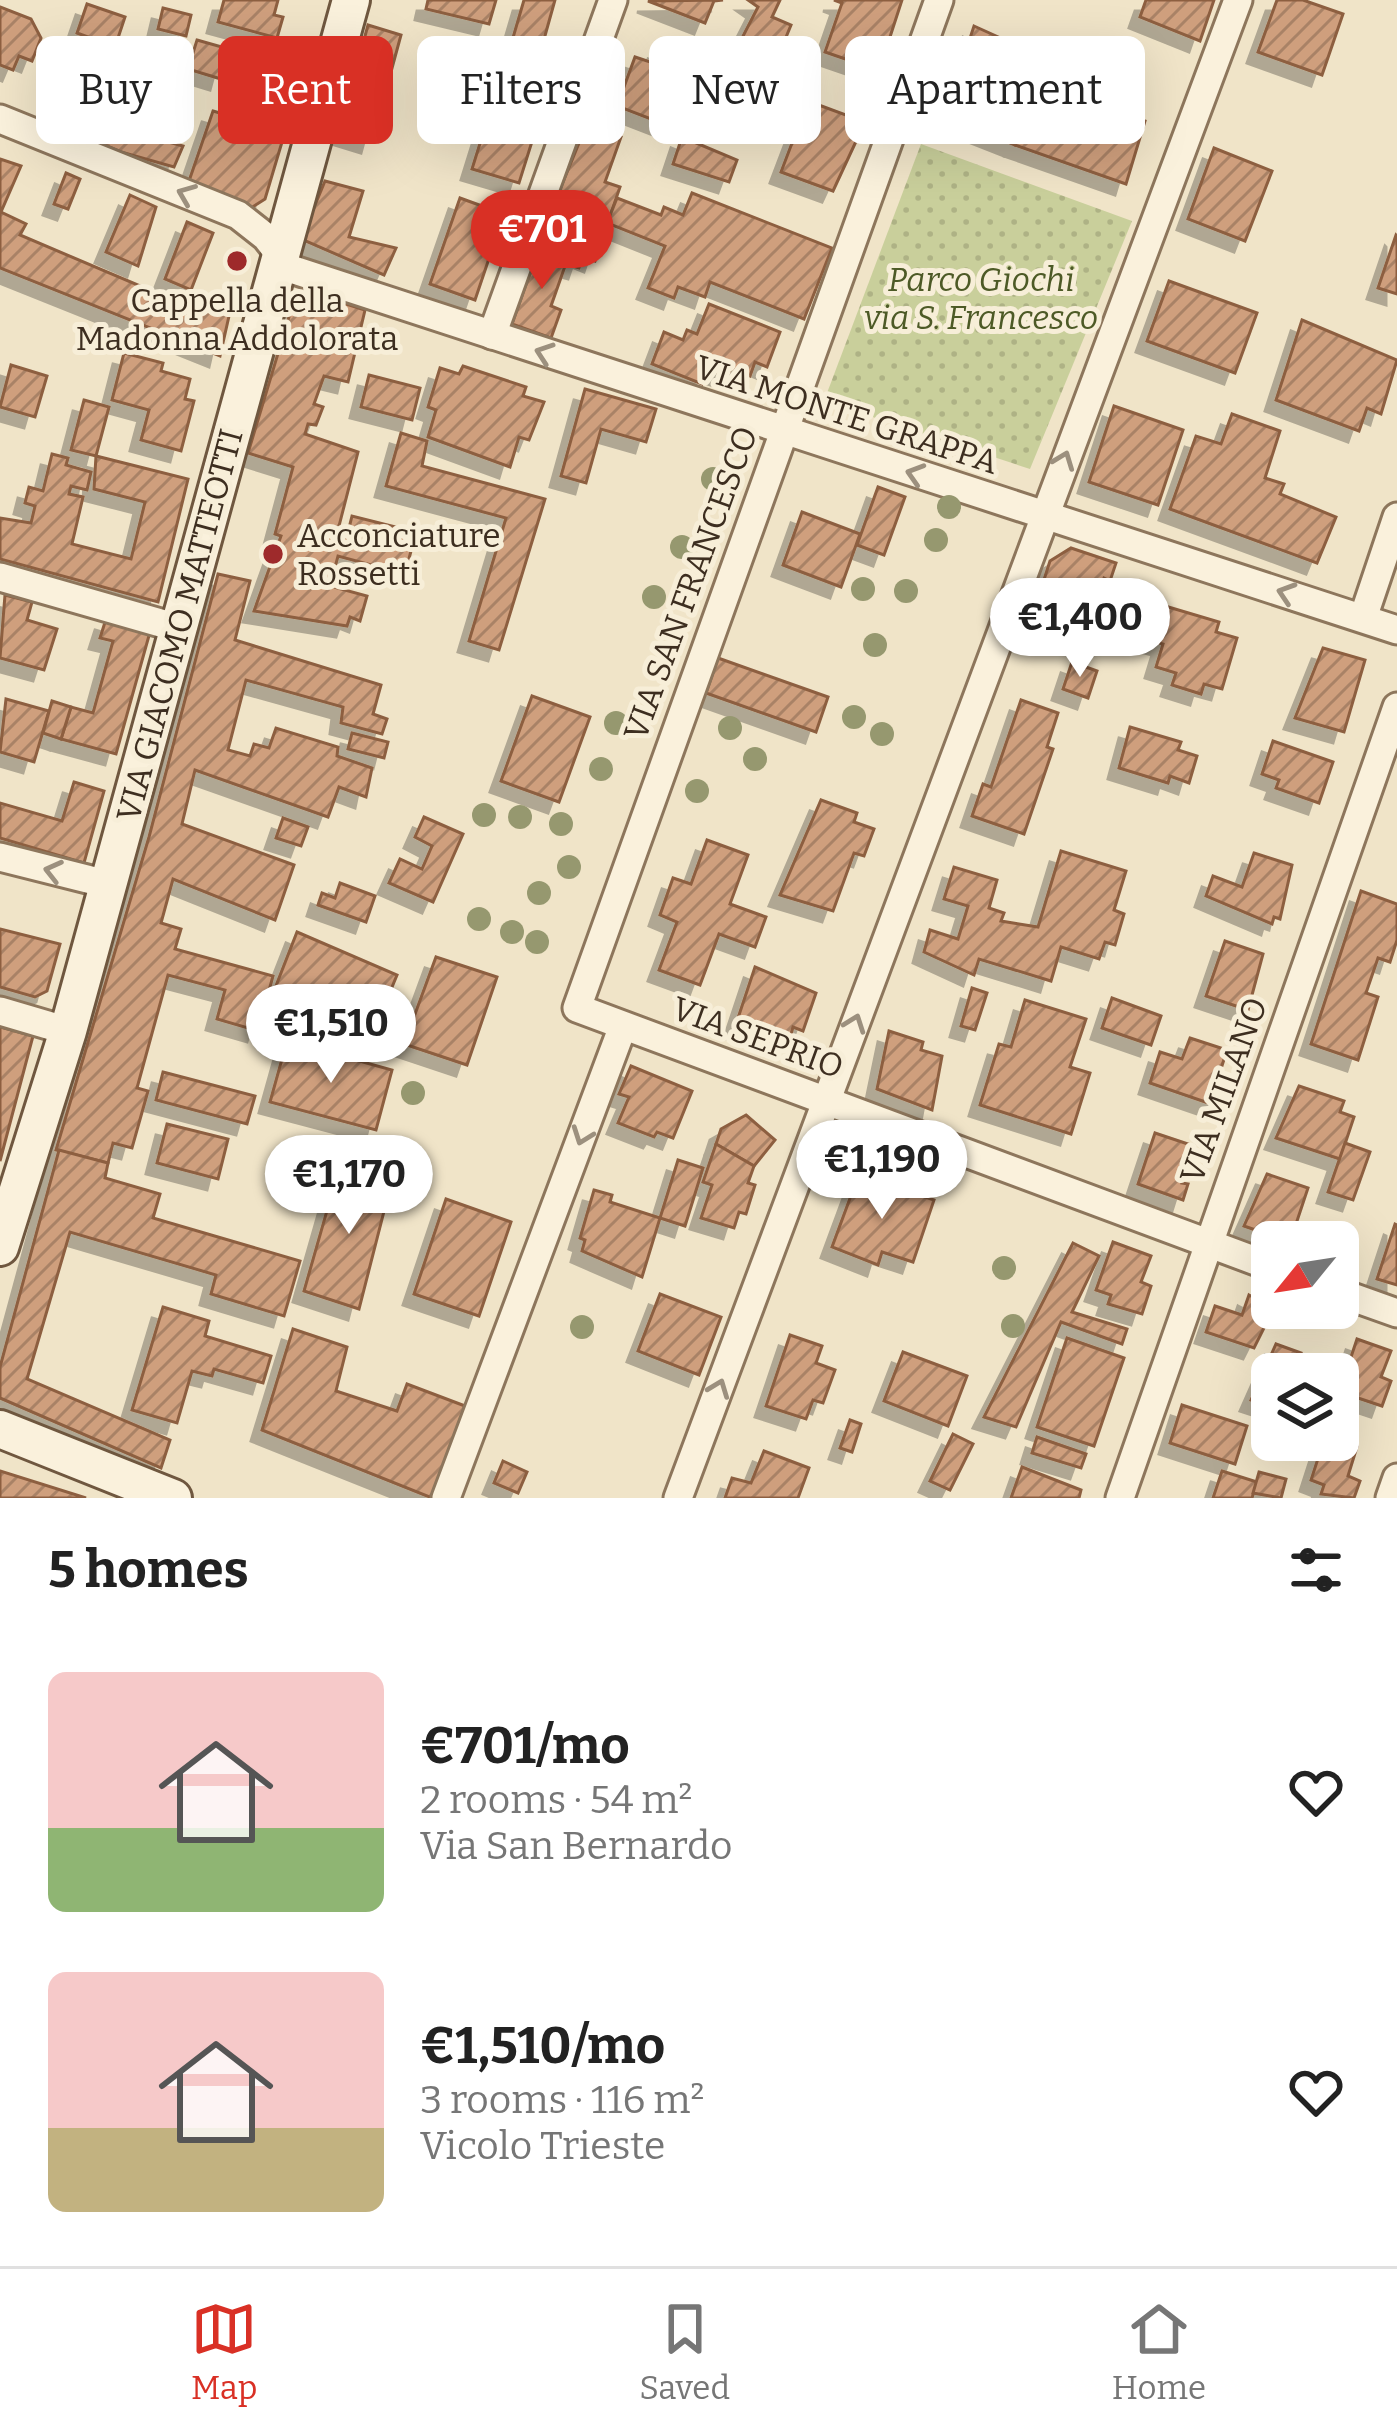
<!DOCTYPE html>
<html lang="en">
<head>
<meta charset="utf-8">
<style>
  body { margin:0; font-family:Bitter,serif; background:#f6f6f6; color:#222; height:100vh; display:flex; flex-direction:column; font-size:45px; white-space:nowrap }
  * { box-sizing:border-box; margin:0 }
  p { font-size:39px; color:#767676 }
  .icon { flex:none; width:66px; height:66px; fill:none; stroke:currentColor; stroke-width:2; stroke-linecap:round; stroke-linejoin:round }
  .map { position:relative; height:1498px; overflow:hidden }
  .details { display:flex; flex-direction:column; background:#fff; flex:1 }
  .details>* { flex:none }
  .guide { position:absolute; left:36px; top:36px; width:1326px; height:108px; display:flex; gap:24px }
  .needle { width:78px; rotate:240deg }
  .controls { position:absolute; left:1251px; top:1221px; display:grid; gap:24px }
  .controls a { display:grid; place-items:center; width:108px; height:108px; border-radius:18px; background:#fff; box-shadow:0 12px 48px #0002; font-size:60px }
  .price { position:absolute; translate:-50% -102px; padding:0 27px; border-radius:42px; background:#fff; color:#222; font-size:39px; line-height:78px; filter:drop-shadow(0 3px 6px #0008) }
  .price::after { content:''; position:absolute; left:50%; top:72px; width:36px; height:27px; margin-left:-18px; background:inherit; clip-path:polygon(0 0,100% 0,50% 100%) }
  .price.on { background:#d93025; color:#fff }
  ul { padding:0; list-style:none }
  li { display:flex; align-items:center; gap:36px; height:300px; padding:0 48px }
  li span { display:grid; place-items:center; flex:none; width:336px; height:240px; border-radius:18px; color:#555 }
  li>.icon { margin-inline-start:auto }
  span .icon { width:144px; height:144px; fill:#fffc; stroke-width:1 }
  li b { font-size:51px }
  h2 { display:flex; justify-content:space-between; align-items:center; height:144px; padding:0 48px; font-size:51px }
  .tag { padding:0 42px; border-radius:18px; background:#fff; box-shadow:0 12px 48px #0002; font-size:42px; line-height:108px }
  .tag.on { background:#d93025; color:#fff }
  .menu { display:flex; justify-content:space-around; align-items:center; height:168px; border-top:3px solid #e0e0e0; background:#fff; font-size:33px; color:#767676 }
  .menu a { display:grid; justify-items:center; gap:6px }
  .menu .on { color:#d93025 }
  .map>svg:first-child { display:block }
  .park { fill:url(#park-dots) }
  .building { fill:url(#building-hatch); stroke:#8d5f41; stroke-width:3; filter:url(#shadow) }
  .lines { fill:none; stroke-linecap:round; stroke-linejoin:round }
  .street-casing { stroke:#8d765c; stroke-width:33 }
  .secondary-casing { stroke:#6f573f; stroke-width:42 }
  .street { stroke:#faf1dc; stroke-width:27 }
  .secondary { stroke:#faf1dc; stroke-width:36 }
  .tree { fill:#96986f }
  .oneway { stroke:#9c907e }
  .poi-dot { fill:#9e2a2b; stroke:#f7eed8; stroke-width:4.5 }
  .labels { text-anchor:middle; stroke-width:10; stroke-linejoin:round; paint-order:stroke }
  .park-label { font-size:33px; font-style:italic; fill:#4d5a26; stroke:#f7eed8 }
  .poi-label { font-size:33px; fill:#3d2e20; stroke:#f7eed8 }
  .street-label { font-size:33px; fill:#3d2e20; stroke:#f7eed8 }
</style>
</head>
<body>
<div class="map">
<svg width="1397" height="1498" viewBox="0 0 1397 1498">
  <defs>
    <pattern id="park-dots" width="8" height="8" patternUnits="userSpaceOnUse" patternTransform="scale(3)"><rect width="8" height="8" fill="#c9cf9b"/><path d="M2 2h.1M6 6h.1" fill="none" stroke="#aeb285" stroke-width="1.8" stroke-linecap="round"/></pattern>
    <pattern id="building-hatch" width="6" height="6" patternUnits="userSpaceOnUse" patternTransform="scale(3)"><rect width="6" height="6" fill="#cf9f7d"/><path d="M-1 1l2-2M0 6l6-6M5 7l2-2" fill="none" stroke="#a98266"/></pattern>
    <filter id="shadow"><feDropShadow dx="-11" dy="11" stdDeviation="0" flood-color="#0004"/></filter>
  </defs>
  <rect width="100%" height="100%" fill="#f0e4c8"/>
  <polygon class="park" points="921,144 1132,221 1030,469 824,401"/>
  <g class="building">
    <polygon points="224,0 278,0 274,15 283,17 277,38 218,22"/>
    <polygon points="428,0 496,0 489,24 426,9"/>
    <polygon points="524,0 555,0 541,50 512,41"/>
    <polygon points="723,0 714,1 705,23 648,1"/>
    <polygon points="780,0 772,17 791,25 782,47 811,59 800,84 779,75 769,97 722,77 758,7 748,0"/>
    <polygon points="834,0 902,0 889,40 899,44 889,74 825,52 842,3"/>
    <polygon points="1146,0 1214,0 1200,41 1140,17"/>
    <polygon points="1277,0 1303,0 1343,14 1322,75 1258,52"/>
    <polygon points="87,4 125,17 115,47 77,33"/>
    <polygon points="0,7 31,19 41,38 32,61 19,56 13,70 0,65"/>
    <polygon points="163,8 191,15 186,36 158,29"/>
    <polygon points="368,25 401,35 372,142 339,132"/>
    <polygon points="974,26 1047,59 1015,145 944,117"/>
    <polygon points="197,40 229,49 221,79 188,69"/>
    <polygon points="659,48 688,59 664,124 617,106 635,57 653,63"/>
    <polygon points="74,82 131,109 134,102 169,115 161,140 183,146 174,167 121,152 57,125"/>
    <polygon points="1037,86 1145,121 1126,184 1015,145"/>
    <polygon points="495,95 540,116 519,183 472,169"/>
    <polygon points="808,101 865,122 833,191 781,172"/>
    <polygon points="213,111 285,132 265,199 251,208 189,181"/>
    <polygon points="586,126 621,137 605,182 620,187 606,228 560,212 563,207 554,204"/>
    <polygon points="682,137 737,160 729,182 673,164"/>
    <polygon points="1214,148 1272,171 1245,241 1188,219"/>
    <polygon points="0,159 21,166 1,212 26,224 20,235 199,311 203,304 229,316 220,356 0,268"/>
    <polygon points="66,173 80,179 68,209 54,204"/>
    <polygon points="325,181 363,191 349,237 396,248 384,275 301,239"/>
    <polygon points="692,193 832,248 804,319 710,282 705,297 678,287 674,298 648,288 665,246 607,223 617,198 661,215 664,207 683,215"/>
    <polygon points="130,195 156,207 138,266 106,252"/>
    <polygon points="460,198 504,214 475,300 430,284"/>
    <polygon points="560,212 606,228 595,261 583,256 579,268 565,264 570,252 549,245"/>
    <polygon points="187,222 213,233 191,290 165,279"/>
    <polygon points="1396,235 1397,236 1397,294 1378,288"/>
    <polygon points="541,242 570,252 551,306 561,310 551,338 512,324"/>
    <polygon points="1169,281 1257,313 1235,373 1147,341"/>
    <polygon points="302,290 365,310 348,382 324,376 314,404 323,407 316,425 308,424 305,434 358,452 339,526 349,528 352,516 416,532 405,574 338,556 330,586 367,596 360,621 350,617 347,626 254,611 281,536 275,534 293,467 248,453 295,297"/>
    <polygon points="709,304 780,332 767,367 755,362 750,376 731,368 727,376 707,369 702,384 652,364 664,332 683,340 687,330 697,334"/>
    <polygon points="1302,320 1397,360 1381,414 1367,408 1359,431 1276,400"/>
    <polygon points="124,353 163,363 161,371 190,379 185,399 194,401 181,451 141,440 149,410 112,400"/>
    <polygon points="11,365 47,376 35,417 0,407"/>
    <polygon points="463,366 526,387 523,396 544,402 529,440 519,437 510,467 428,437 436,410 428,407 440,368 459,374"/>
    <polygon points="369,375 420,388 412,420 361,407"/>
    <polygon points="585,389 656,409 646,442 601,429 586,483 561,476"/>
    <polygon points="84,400 109,407 96,456 71,450"/>
    <polygon points="1114,406 1183,430 1158,505 1089,482"/>
    <polygon points="1232,414 1280,431 1265,478 1284,484 1280,494 1336,517 1317,563 1170,509 1196,436 1221,444"/>
    <polygon points="401,433 427,441 422,466 545,499 499,650 469,641 506,518 386,486"/>
    <polygon points="52,454 68,458 66,465 91,472 87,490 71,486 69,494 83,497 72,544 131,559 145,502 94,489 96,456 188,479 158,602 0,559 0,518 31,523 35,506 25,503 29,487 43,491"/>
    <polygon points="878,487 905,497 884,555 857,545"/>
    <polygon points="802,512 860,534 841,587 783,565"/>
    <polygon points="1071,548 1116,563 1110,581 1104,578 1088,628 1062,620 1057,636 1029,626 1050,561"/>
    <polygon points="218,574 250,581 235,640 381,685 373,714 387,719 382,734 341,723 343,707 246,680 228,750 250,756 254,744 269,748 276,728 338,747 337,756 372,768 366,797 339,787 328,817 195,770 182,824 294,865 275,920 173,879 161,923 181,929 175,949 273,976 258,1031 217,1019 225,990 168,975 137,1088 148,1091 132,1148 113,1143 108,1163 56,1150 149,837"/>
    <polygon points="5,595 32,602 27,620 57,629 44,670 0,658"/>
    <polygon points="1165,606 1219,622 1216,632 1237,638 1222,689 1204,684 1201,694 1172,685 1176,673 1156,667 1163,644 1155,642"/>
    <polygon points="106,619 150,632 116,754 61,739 71,707 93,713 113,641 100,638"/>
    <polygon points="1323,648 1365,660 1344,732 1295,718"/>
    <polygon points="718,658 828,697 816,732 706,693"/>
    <polygon points="1072,662 1097,671 1088,698 1063,689"/>
    <polygon points="532,696 590,717 559,802 501,781"/>
    <polygon points="6,699 49,711 34,762 0,752"/>
    <polygon points="1021,700 1058,713 1047,747 1053,749 1024,834 972,816 983,784 991,787"/>
    <polygon points="52,701 71,707 61,739 43,733"/>
    <polygon points="1130,727 1181,742 1178,750 1197,756 1189,783 1170,776 1168,783 1119,768"/>
    <polygon points="352,733 388,742 384,758 348,749"/>
    <polygon points="1273,741 1333,762 1319,803 1276,788 1279,780 1262,774"/>
    <polygon points="74,782 104,791 84,863 0,838 0,803 62,821"/>
    <polygon points="821,800 857,813 854,822 874,829 864,856 854,853 833,911 780,895"/>
    <polygon points="424,817 463,834 433,902 389,883 400,859 422,869 432,846 415,837"/>
    <polygon points="283,818 308,827 301,846 276,838"/>
    <polygon points="707,840 748,855 730,904 766,917 755,947 719,934 700,985 659,970 677,922 660,915 673,878 691,884"/>
    <polygon points="1061,851 1126,871 1114,910 1124,914 1115,945 1105,942 1099,959 1061,947 1051,981 979,959 974,975 924,952 930,930 958,939 968,906 944,899 954,867 997,880 989,908 1004,913 1001,921 1038,927"/>
    <polygon points="1254,853 1292,865 1280,919 1274,917 1272,924 1206,896 1213,876 1242,887"/>
    <polygon points="340,883 375,896 366,922 318,905 322,893 335,898"/>
    <polygon points="1361,891 1397,904 1397,940 1390,962 1378,958 1366,993 1378,997 1358,1060 1311,1044"/>
    <polygon points="0,929 60,944 47,991 35,997 0,987"/>
    <polygon points="297,932 397,975 372,1035 272,996"/>
    <polygon points="1225,941 1263,954 1248,1010 1206,996"/>
    <polygon points="436,957 497,977 467,1065 404,1044"/>
    <polygon points="755,967 816,993 803,1031 793,1027 788,1045 735,1027"/>
    <polygon points="972,988 987,993 975,1030 961,1026"/>
    <polygon points="1112,998 1161,1016 1151,1045 1102,1028"/>
    <polygon points="1025,1000 1086,1019 1070,1067 1090,1073 1071,1134 980,1105 999,1044 1011,1047"/>
    <polygon points="0,1027 33,1036 0,1161"/>
    <polygon points="889,1031 923,1042 921,1050 942,1056 932,1110 877,1089"/>
    <polygon points="1190,1038 1227,1050 1220,1072 1227,1075 1217,1106 1150,1083 1160,1052 1182,1059"/>
    <polygon points="287,1041 392,1070 376,1130 270,1102"/>
    <polygon points="631,1066 692,1091 673,1138 657,1132 654,1137 618,1123 629,1097 619,1094"/>
    <polygon points="163,1072 255,1096 247,1124 156,1100"/>
    <polygon points="1299,1086 1344,1101 1340,1112 1354,1117 1340,1159 1276,1138"/>
    <polygon points="746,1115 775,1140 754,1166 716,1144 721,1129"/>
    <polygon points="167,1124 228,1139 218,1179 157,1163"/>
    <polygon points="1155,1133 1194,1146 1182,1183 1188,1184 1183,1200 1138,1184"/>
    <polygon points="1345,1143 1370,1152 1353,1200 1328,1192"/>
    <polygon points="716,1144 754,1166 748,1183 755,1185 746,1214 739,1212 734,1228 701,1218 712,1185 703,1182"/>
    <polygon points="59,1150 108,1163 105,1178 160,1194 153,1218 300,1261 284,1316 211,1294 216,1275 70,1232 27,1379 170,1440 161,1468 0,1398 0,1367"/>
    <polygon points="678,1160 703,1168 685,1226 660,1218"/>
    <polygon points="340,1165 392,1180 359,1309 304,1291"/>
    <polygon points="859,1174 934,1200 913,1262 882,1252 878,1265 832,1247"/>
    <polygon points="1267,1174 1308,1188 1290,1242 1244,1226"/>
    <polygon points="594,1190 612,1195 610,1202 660,1218 642,1277 582,1251 585,1240 580,1238"/>
    <polygon points="446,1199 511,1222 479,1316 414,1294"/>
    <polygon points="1395,1224 1397,1225 1397,1285 1377,1279"/>
    <polygon points="1113,1242 1151,1256 1141,1282 1151,1286 1142,1314 1108,1304 1111,1295 1096,1290"/>
    <polygon points="1073,1243 1099,1256 1072,1312 1127,1329 1122,1344 1061,1322 1016,1427 984,1417"/>
    <polygon points="660,1294 721,1317 699,1375 638,1351"/>
    <polygon points="1249,1295 1274,1308 1254,1348 1206,1332 1215,1306 1242,1315"/>
    <polygon points="163,1307 209,1321 205,1336 271,1356 263,1383 214,1369 212,1376 192,1371 177,1423 132,1410"/>
    <polygon points="293,1329 347,1347 336,1391 397,1411 407,1384 465,1406 432,1498 262,1430"/>
    <polygon points="790,1335 822,1346 816,1363 835,1370 823,1403 813,1400 806,1419 766,1406"/>
    <polygon points="1067,1338 1124,1358 1094,1446 1037,1427"/>
    <polygon points="1357,1339 1391,1351 1381,1377 1391,1381 1382,1406 1352,1396 1356,1386 1343,1381"/>
    <polygon points="1276,1344 1301,1353 1294,1374 1272,1374 1272,1407 1251,1400"/>
    <polygon points="903,1352 967,1376 948,1426 884,1401"/>
    <polygon points="1182,1405 1247,1426 1235,1464 1170,1443"/>
    <polygon points="850,1420 861,1424 852,1452 840,1448"/>
    <polygon points="953,1434 973,1444 950,1490 930,1481"/>
    <polygon points="1037,1437 1086,1454 1081,1468 1032,1453"/>
    <polygon points="1324,1440 1357,1447 1348,1476 1360,1481 1354,1498 1321,1494 1324,1485 1311,1480"/>
    <polygon points="764,1451 809,1468 798,1498 725,1498 732,1478 751,1483"/>
    <polygon points="503,1461 527,1472 518,1493 494,1483"/>
    <polygon points="1022,1467 1081,1490 1079,1498 1011,1498"/>
    <polygon points="0,1471 86,1498 0,1498"/>
    <polygon points="1222,1471 1257,1482 1252,1498 1213,1498"/>
    <polygon points="1259,1472 1286,1479 1281,1498 1253,1493"/>
  </g>
  <g class="lines">
    <defs>
      <g id="street">
        <polyline points="939,0 577,1008 1272,1267"/>
        <polyline points="0,119 238,215 266,237 291,269 1397,630"/>
        <polyline points="492,335 613,0"/>
        <polyline points="0,577 178,628"/>
        <polyline points="1363,618 1397,517"/>
        <polyline points="0,857 107,884"/>
        <polyline points="0,1011 68,1031"/>
        <polyline points="1338,1292 1397,1313"/>
        <polyline points="446,1498 623,1026"/>
        <polyline points="678,1498 1238,0"/>
        <polyline points="1120,1498 1397,707"/>
        <polyline points="1390,1498 1397,1478"/>
      </g>
      <g id="secondary">
        <polyline points="0,1247 68,1031 351,0"/>
        <polyline points="0,1429 173,1498"/>
      </g>
    </defs>
    <use href="#street" class="street-casing"/>
    <use href="#secondary" class="secondary-casing"/>
    <use href="#street" class="street"/>
    <use href="#secondary" class="secondary"/>
  </g>
  <g class="tree">
    <circle cx="713" cy="479" r="12"/>
    <circle cx="949" cy="507" r="12"/>
    <circle cx="936" cy="540" r="12"/>
    <circle cx="682" cy="547" r="12"/>
    <circle cx="863" cy="589" r="12"/>
    <circle cx="906" cy="591" r="12"/>
    <circle cx="654" cy="597" r="12"/>
    <circle cx="875" cy="645" r="12"/>
    <circle cx="854" cy="717" r="12"/>
    <circle cx="616" cy="723" r="12"/>
    <circle cx="730" cy="728" r="12"/>
    <circle cx="882" cy="734" r="12"/>
    <circle cx="755" cy="759" r="12"/>
    <circle cx="601" cy="769" r="12"/>
    <circle cx="697" cy="791" r="12"/>
    <circle cx="484" cy="815" r="12"/>
    <circle cx="520" cy="817" r="12"/>
    <circle cx="561" cy="824" r="12"/>
    <circle cx="569" cy="867" r="12"/>
    <circle cx="539" cy="893" r="12"/>
    <circle cx="479" cy="919" r="12"/>
    <circle cx="512" cy="932" r="12"/>
    <circle cx="537" cy="942" r="12"/>
    <circle cx="413" cy="1093" r="12"/>
    <circle cx="1004" cy="1268" r="12"/>
    <circle cx="1013" cy="1326" r="12"/>
    <circle cx="582" cy="1327" r="12"/>
  </g>
  <defs><path id="oneway-chevron" d="M-2-3.5L2.5 0L-2 3.5" fill="none" stroke-width="1.6" stroke-linecap="round" stroke-linejoin="round" transform="scale(3)"/></defs>
  <g class="oneway">
    <use href="#oneway-chevron" transform="translate(186 194) rotate(-158)"/>
    <use href="#oneway-chevron" transform="translate(544 353) rotate(-161)"/>
    <use href="#oneway-chevron" transform="translate(1064 460) rotate(-69)"/>
    <use href="#oneway-chevron" transform="translate(915 474) rotate(-163)"/>
    <use href="#oneway-chevron" transform="translate(1286 593) rotate(-162)"/>
    <use href="#oneway-chevron" transform="translate(53 871) rotate(-166)"/>
    <use href="#oneway-chevron" transform="translate(855 1023) rotate(-70)"/>
    <use href="#oneway-chevron" transform="translate(582 1136) rotate(110)"/>
    <use href="#oneway-chevron" transform="translate(719 1388) rotate(-69)"/>
  </g>
  <g class="poi-dot">
    <circle cx="237" cy="261" r="12"/>
    <circle cx="273" cy="554" r="12"/>
  </g>
  <g class="labels">
    <g class="park-label">
      <text x="981" y="291">Parco Giochi<tspan x="981" dy="38">via S. Francesco</tspan></text>
    </g>
    <g class="poi-label">
      <text x="237" y="312">Cappella della<tspan x="237" dy="38">Madonna Addolorata</tspan></text>
      <text x="297" y="547" text-anchor="start">Acconciature<tspan x="297" dy="38">Rossetti</tspan></text>
    </g>
    <g class="street-label">
      <text transform="translate(847 414) rotate(18)" y="12">VIA MONTE GRAPPA</text>
      <text transform="translate(690 583) rotate(-70)" y="12">VIA SAN FRANCESCO</text>
      <text transform="translate(179 625) rotate(-75)" y="12">VIA GIACOMO MATTEOTTI</text>
      <text transform="translate(758 1037) rotate(20)" y="12">VIA SEPRIO</text>
      <text transform="translate(1223 1090) rotate(-70)" y="12">VIA MILANO</text>
    </g>
  </g>
</svg>
<div class="controls">
<a><svg class="needle" viewBox="-14 -14 28 28"><path d="M0-13l5 13h-10z" fill="#e53935"/><path d="M0 13l5-13h-10z" fill="#767676"/></svg></a>
<a><svg class="icon" aria-label="layers" viewBox="0 0 24 24"><path d="M12 4l9 5-9 5-9-5zM3 14l9 5 9-5"/></svg></a>
</div>
<b class="price on" style="left:542px;top:292px">€701</b>
<b class="price" style="left:1080px;top:680px">€1,400</b>
<b class="price" style="left:331px;top:1086px">€1,510</b>
<b class="price" style="left:882px;top:1222px">€1,190</b>
<b class="price" style="left:349px;top:1237px">€1,170</b>
<div class="guide">
<a class="tag">Buy</a>
<a class="tag on">Rent</a>
<a class="tag">Filters</a>
<a class="tag">New</a>
<a class="tag">Apartment</a>
</div>
</div>
<section class="details">
<h2>5 homes<svg class="icon" aria-label="filters" viewBox="0 0 24 24"><path d="M4 7h16M4 17h16"/><circle cx="9" cy="7" r="2"/><circle cx="15" cy="17" r="2"/></svg></h2>
<ul>
<li><span style="background:linear-gradient(#f6c9c9 65%,#8fb573 0)"><svg class="icon" aria-label="home" viewBox="0 0 24 24"><path d="M3 11l9-7 9 7M6 9v11h12V9"/></svg></span><div><b>€701/mo</b><p>2 rooms · 54 m²</p><p>Via San Bernardo</p></div><svg class="icon" aria-label="heart" viewBox="0 0 24 24"><path d="M12 20l-8-8c-3-5 5-10 8-4 3-6 11-1 8 4z"/></svg></li>
<li><span style="background:linear-gradient(#f6c9c9 65%,#c2b280 0)"><svg class="icon" aria-label="home" viewBox="0 0 24 24"><path d="M3 11l9-7 9 7M6 9v11h12V9"/></svg></span><div><b>€1,510/mo</b><p>3 rooms · 116 m²</p><p>Vicolo Trieste</p></div><svg class="icon" aria-label="heart" viewBox="0 0 24 24"><path d="M12 20l-8-8c-3-5 5-10 8-4 3-6 11-1 8 4z"/></svg></li>
</ul>
</section>
<nav class="menu">
<a class="on"><svg class="icon" aria-label="map" viewBox="0 0 24 24"><path d="M3 6l6-2 6 2 6-2v14l-6 2-6-2-6 2zM9 4v14M15 6v14"/></svg>Map</a>
<a><svg class="icon" aria-label="saved" viewBox="0 0 24 24"><path d="M7 4h10v16l-5-4-5 4z"/></svg>Saved</a>
<a><svg class="icon" aria-label="home" viewBox="0 0 24 24"><path d="M3 11l9-7 9 7M6 9v11h12V9"/></svg>Home</a>
</nav>
</body>
</html>
